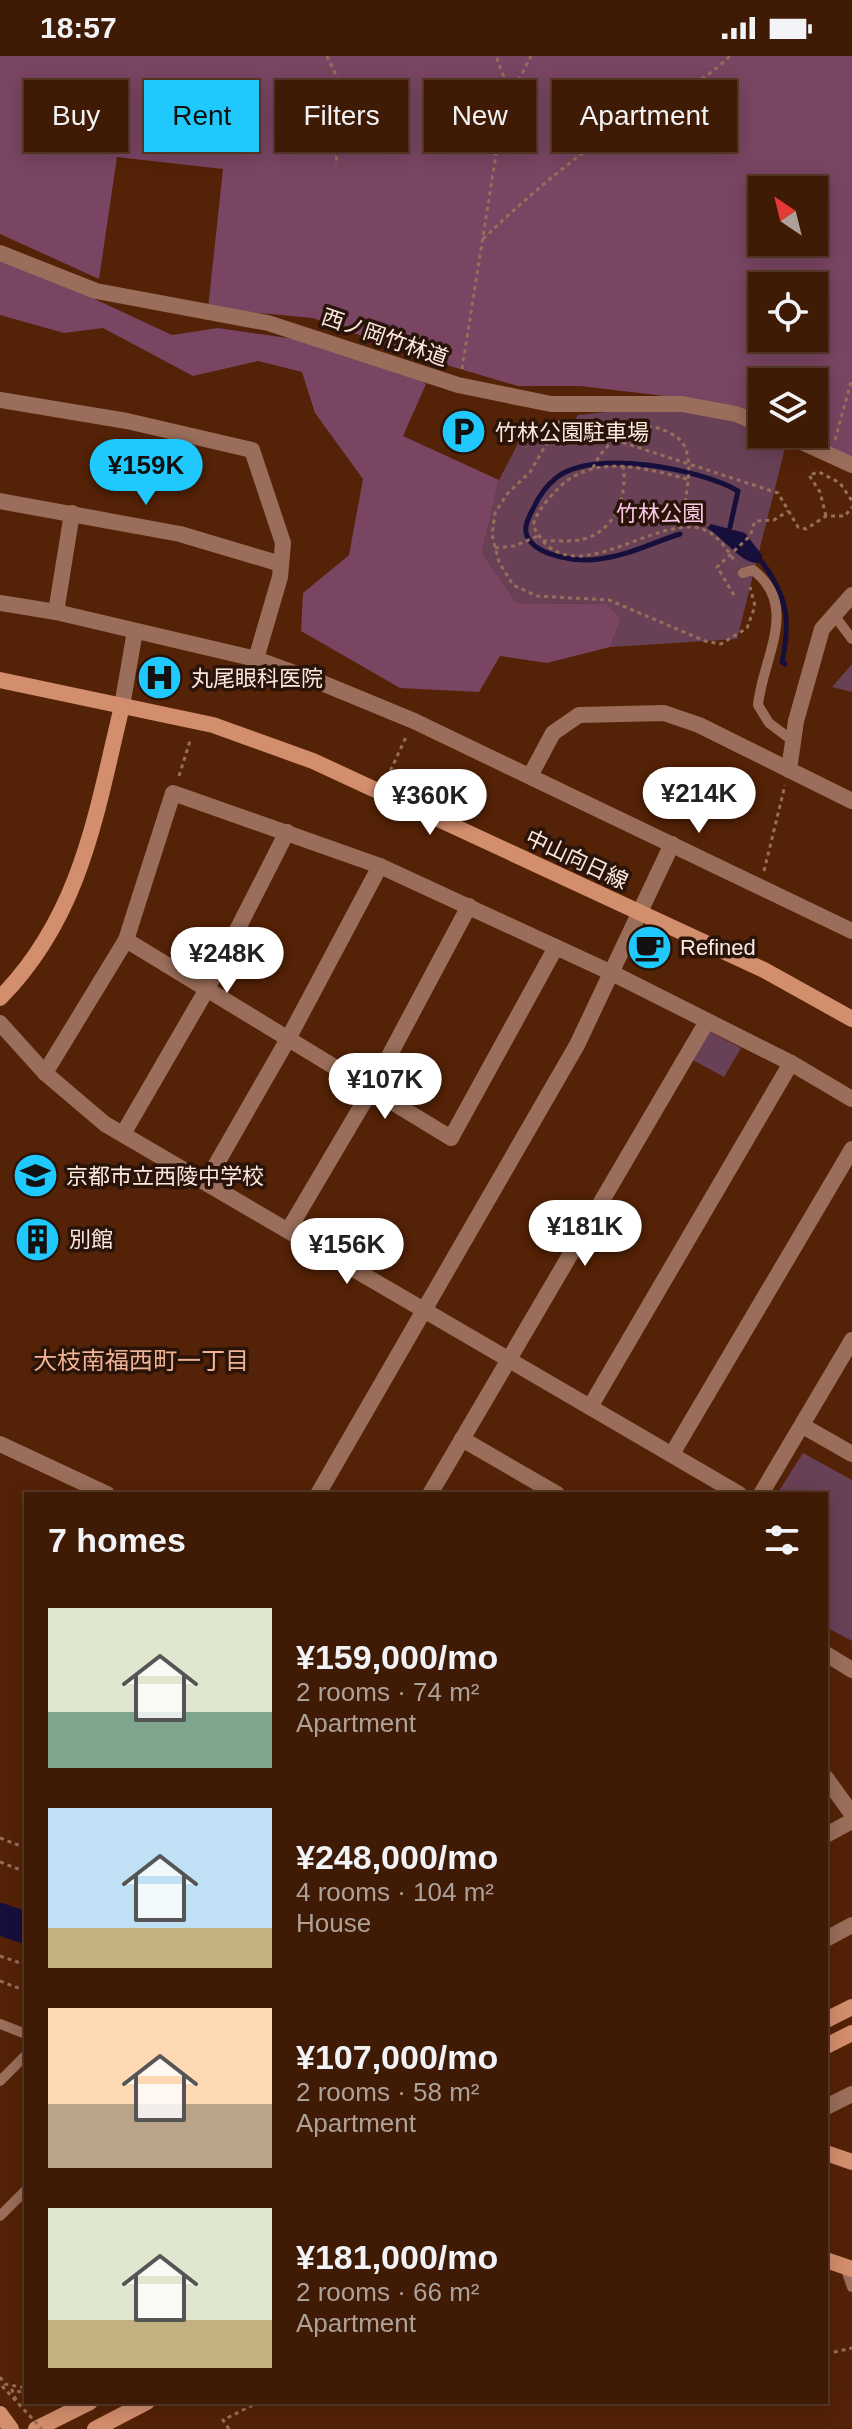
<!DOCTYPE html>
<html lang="en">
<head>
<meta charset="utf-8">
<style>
  body { margin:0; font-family:Helvetica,"Noto Sans JP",sans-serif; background:#46230e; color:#f1f3f6; height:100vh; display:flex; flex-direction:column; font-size:30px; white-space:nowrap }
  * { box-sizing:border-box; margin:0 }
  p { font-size:26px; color:#ada19a }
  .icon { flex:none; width:44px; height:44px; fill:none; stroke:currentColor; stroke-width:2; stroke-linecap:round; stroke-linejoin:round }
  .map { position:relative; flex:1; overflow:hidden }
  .details { position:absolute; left:24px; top:1436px; width:804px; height:912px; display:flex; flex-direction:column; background:#3f1a04; border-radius:0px; box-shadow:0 4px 20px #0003,0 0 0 2px #583826 }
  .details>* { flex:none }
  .guide { position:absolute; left:24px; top:24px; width:804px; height:72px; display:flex; gap:16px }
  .needle { width:52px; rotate:325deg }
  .buttons { position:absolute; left:748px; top:120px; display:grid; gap:16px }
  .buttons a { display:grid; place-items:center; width:80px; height:80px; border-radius:0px; background:#3f1a04; box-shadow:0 4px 20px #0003,0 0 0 2px #583826; font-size:40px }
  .price { position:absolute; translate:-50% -68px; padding:0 18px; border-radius:28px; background:#fff; color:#222; font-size:26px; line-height:52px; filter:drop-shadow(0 2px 4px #0008) }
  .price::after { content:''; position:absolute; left:50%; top:48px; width:24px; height:18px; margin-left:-12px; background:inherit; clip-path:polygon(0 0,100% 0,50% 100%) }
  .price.current { background:#1fc9fd; color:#111 }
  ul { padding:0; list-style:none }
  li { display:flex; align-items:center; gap:24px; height:200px; padding:0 24px }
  li span { display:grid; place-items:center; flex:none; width:224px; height:160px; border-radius:0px; color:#555 }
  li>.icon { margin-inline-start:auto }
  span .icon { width:96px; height:96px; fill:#fffc; stroke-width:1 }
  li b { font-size:34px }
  h2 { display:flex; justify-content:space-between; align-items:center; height:96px; padding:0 24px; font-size:34px }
  .pill { padding:0 28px; border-radius:0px; background:#3f1a04; box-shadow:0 4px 20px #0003,0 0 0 2px #583826; font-size:28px; line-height:72px }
  .pill.current { background:#1fc9fd; color:#111 }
  .status { display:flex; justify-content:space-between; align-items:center; height:56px; padding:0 40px; background:#3f1a04; direction:ltr }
  .status svg { height:22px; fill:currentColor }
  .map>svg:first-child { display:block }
  .green { fill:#694157 }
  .forest { fill:#794562; fill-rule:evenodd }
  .water { fill:#170f3b }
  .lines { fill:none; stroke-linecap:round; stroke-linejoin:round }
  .stream { stroke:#170f3b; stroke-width:5 }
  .river { stroke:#170f3b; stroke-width:32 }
  .path { stroke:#956f5a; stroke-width:3; stroke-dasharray:4 4; stroke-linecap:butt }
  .lane { stroke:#9a6e5a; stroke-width:10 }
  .street { stroke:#9a6e5a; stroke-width:16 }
  .secondary { stroke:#d38e6d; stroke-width:16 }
  .path-bridge { stroke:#956f5a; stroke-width:3; stroke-dasharray:4 4; stroke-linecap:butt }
  .labels { text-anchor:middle; stroke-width:7; stroke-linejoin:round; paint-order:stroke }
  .street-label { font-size:22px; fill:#fce8df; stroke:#2a1409 }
  .poi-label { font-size:22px; fill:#fce8df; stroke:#2a1409; text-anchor:start }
  .park-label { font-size:22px; fill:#fbc8e3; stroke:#2a1409 }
  .neighbourhood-label { font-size:24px; fill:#f0b295; stroke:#2a1409 }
</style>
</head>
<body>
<div class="status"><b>18:57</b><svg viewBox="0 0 49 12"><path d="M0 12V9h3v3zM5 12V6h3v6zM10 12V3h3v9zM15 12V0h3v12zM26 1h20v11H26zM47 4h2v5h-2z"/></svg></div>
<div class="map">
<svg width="852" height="2373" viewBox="0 0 852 2373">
  <rect width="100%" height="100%" fill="#542206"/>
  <g class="green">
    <polygon points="682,348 762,369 762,378 788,380 737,583 610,591 621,563 607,548 517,547 482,497 499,424 526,372 561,386 578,359"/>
    <polygon points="852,608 852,636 832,631"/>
    <polygon points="707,974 741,992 724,1021 691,1003"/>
    <polygon points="803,1397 852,1424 852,1585 826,1571 826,1438 777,1438"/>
  </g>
  <g class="forest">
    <path d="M 0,0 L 852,0 L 852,401 L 799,378 L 814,378 L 814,326 L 762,326 L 762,365 L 682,342 L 580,330 L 518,330 L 416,300 L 313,262 L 208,252 L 223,113 L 117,101 L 99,223 L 0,178 ZM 762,134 L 814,134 L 814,186 L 762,186 ZM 762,230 L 814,230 L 814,282 L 762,282 Z"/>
    <polygon points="0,199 172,279 218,272 316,286 389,304 426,328 403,380 499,424 482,497 517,547 607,548 621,563 610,591 547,607 500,600 479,636 400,632 301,575 303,537 349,499 363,423 315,357 302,316 258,305 193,320 103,272 64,277 0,259"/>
  </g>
  <path class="water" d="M 711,468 L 745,477 L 762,499 L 762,506 C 745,513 723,481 707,472 Z"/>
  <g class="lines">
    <g class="stream">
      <path d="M 680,478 C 654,486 627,500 599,503 C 580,506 536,501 527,480 C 523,470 530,459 534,451 C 539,440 546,430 556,422 C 593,392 700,413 738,435 L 730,471"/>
      <path d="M 762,506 C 787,540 791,564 782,606 L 785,608"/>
    </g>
    <polyline class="river" points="0,1863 26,1872"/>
    <g class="path">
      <polyline points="327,0 342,32 336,109"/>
      <polyline points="504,53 531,0"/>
      <path d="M 483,183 C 533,135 588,89 647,53 C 675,35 706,25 730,0"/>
      <polyline points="462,313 503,54 505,24 496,0"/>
      <polyline points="560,365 530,416 507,438 495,457 492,479 499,506 513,529 537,540 609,544 705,585 721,588 747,572 755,550 750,531"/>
      <polyline points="615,384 778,437 798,471 806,473 826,460 845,460 852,451"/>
      <polyline points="835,384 852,322"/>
      <path d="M 593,412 C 605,384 638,361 666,375 C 674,379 681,383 685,391 C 695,415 682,445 684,471"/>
      <path d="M 687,423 C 641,411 588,396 553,438 C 544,448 537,456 533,469 C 567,544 654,457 702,473 C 717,477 728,495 736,507"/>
      <polyline points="826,460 820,436 809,419 819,416 840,427 852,445"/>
      <path d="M 543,485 C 557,484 573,487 587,482 C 616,472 628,438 623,410"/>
      <polyline points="495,492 514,490 538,480"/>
      <polyline points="734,539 717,511 750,480 755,465 774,464 788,455"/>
      <polyline points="179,720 190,685"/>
      <polyline points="387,722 407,679"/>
      <polyline points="764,815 785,729"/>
      <polyline points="0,1782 26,1792"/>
      <polyline points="0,1806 26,1816"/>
      <polyline points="0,1900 26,1909"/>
      <polyline points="0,1925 26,1935"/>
      <polyline points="826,2298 852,2292"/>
      <polyline points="0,2321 5,2328 26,2332"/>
      <polyline points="16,2344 12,2334 26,2337"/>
      <polyline points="229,2373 223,2364 259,2346"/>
    </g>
    <g class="lane">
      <path d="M 743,517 L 753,514 C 800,550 763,601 758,649 L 769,667 L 793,685"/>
      <polyline points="834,559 852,583"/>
      <polyline points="0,1968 26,1978"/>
      <polyline points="0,2025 26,1999"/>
      <polyline points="0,2160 26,2134"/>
      <polyline points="845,2211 852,2231"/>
    </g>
    <g class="street">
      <polyline points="0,197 96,235 268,267 458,329 551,348 682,348 736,358 762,369"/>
      <polyline points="0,344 127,365 252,394 283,487 280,521 256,603"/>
      <polyline points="784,378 852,409"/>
      <polyline points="0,445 180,478 281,508"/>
      <polyline points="0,547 56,556 256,603 322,627 414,665 852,875"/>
      <polyline points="56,556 72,457"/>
      <polyline points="122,650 135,575"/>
      <polyline points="789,714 796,665 822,573 852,539"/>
      <polyline points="530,720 553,677 579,659 664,657 699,669 852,745"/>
      <polyline points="126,884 451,1082 556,891"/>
      <polyline points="0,967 45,1017 105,1068 739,1438"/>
      <polyline points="45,1017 126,884 173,737 380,810 612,917 791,1007 852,1043"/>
      <polyline points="123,1078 207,933 287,776"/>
      <polyline points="206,1126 288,983 380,810"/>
      <polyline points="289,1173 371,1034 469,850"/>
      <polyline points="590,1351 791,1007"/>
      <polyline points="803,1370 852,1398"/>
      <polyline points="462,1383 557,1438"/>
      <polyline points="0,1388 107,1438"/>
      <polyline points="672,1398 852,1093"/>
      <polyline points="318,1438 577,989 672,788"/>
      <polyline points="430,1438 706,967"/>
      <polyline points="761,1438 852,1284"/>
      <polyline points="826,1598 852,1614"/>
      <polyline points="826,1722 852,1758"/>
      <polyline points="826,1779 852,1765"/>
      <polyline points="826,1883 852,1869"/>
      <polyline points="826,2051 852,2038"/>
    </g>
    <g class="secondary">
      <polyline points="0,624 213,669 313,705 764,914 852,963"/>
      <path d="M 0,942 C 81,860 96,758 122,650"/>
      <polyline points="826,1964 852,1951"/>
      <polyline points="826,1990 852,1977"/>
      <polyline points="826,2097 852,2106"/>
      <polyline points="826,2204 852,2213"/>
      <polyline points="0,2358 11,2373"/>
      <polyline points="36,2373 90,2346"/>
      <polyline points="95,2373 147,2346"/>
    </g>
    <polyline class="path-bridge" points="2,2330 42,2373"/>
  </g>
  <defs>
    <symbol id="parking-disc" viewBox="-11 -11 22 22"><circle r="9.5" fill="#1fc9fd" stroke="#2a1409"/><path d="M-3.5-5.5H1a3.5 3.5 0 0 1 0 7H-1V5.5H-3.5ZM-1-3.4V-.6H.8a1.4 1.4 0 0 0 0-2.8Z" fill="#111"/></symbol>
    <symbol id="hospital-disc" viewBox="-11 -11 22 22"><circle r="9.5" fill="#1fc9fd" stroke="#2a1409"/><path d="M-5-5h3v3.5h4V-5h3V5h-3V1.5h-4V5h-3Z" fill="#111"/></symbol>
    <symbol id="cafe-disc" viewBox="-11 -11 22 22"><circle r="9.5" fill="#1fc9fd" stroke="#2a1409"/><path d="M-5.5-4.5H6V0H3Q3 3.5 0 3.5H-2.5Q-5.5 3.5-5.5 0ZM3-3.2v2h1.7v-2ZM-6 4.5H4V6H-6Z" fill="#111"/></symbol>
    <symbol id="school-disc" viewBox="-11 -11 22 22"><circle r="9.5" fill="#1fc9fd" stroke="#2a1409"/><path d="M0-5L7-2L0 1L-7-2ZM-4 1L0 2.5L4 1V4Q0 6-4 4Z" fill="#111"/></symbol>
    <symbol id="building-disc" viewBox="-11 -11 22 22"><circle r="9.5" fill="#1fc9fd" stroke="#2a1409"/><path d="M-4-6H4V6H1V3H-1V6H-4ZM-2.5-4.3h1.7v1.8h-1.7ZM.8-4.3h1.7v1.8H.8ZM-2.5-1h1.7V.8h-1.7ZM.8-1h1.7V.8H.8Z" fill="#111"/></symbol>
  </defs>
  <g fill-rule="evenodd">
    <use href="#parking-disc" x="438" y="350" width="51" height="51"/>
    <use href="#hospital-disc" x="134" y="596" width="51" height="51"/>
    <use href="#cafe-disc" x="624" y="866" width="51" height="51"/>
    <use href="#school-disc" x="10" y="1094" width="51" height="51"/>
    <use href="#building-disc" x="12" y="1158" width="51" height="51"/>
  </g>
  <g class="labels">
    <g class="street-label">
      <text transform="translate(385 281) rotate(19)" y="8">西ノ岡竹林道</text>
      <text transform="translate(577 803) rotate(25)" y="8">中山向日線</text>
    </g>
    <g class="poi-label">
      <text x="495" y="384">竹林公園駐車場</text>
      <text x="191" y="630">丸尾眼科医院</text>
      <text x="680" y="899">Refined</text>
      <text x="66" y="1128">京都市立西陵中学校</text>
      <text x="69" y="1191">別館</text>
    </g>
    <g class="park-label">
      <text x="660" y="465">竹林公園</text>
    </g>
    <g class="neighbourhood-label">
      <text x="141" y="1313">大枝南福西町一丁目</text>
    </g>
  </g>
</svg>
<div class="buttons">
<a><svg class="needle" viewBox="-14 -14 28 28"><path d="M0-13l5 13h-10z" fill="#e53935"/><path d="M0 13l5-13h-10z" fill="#ada19a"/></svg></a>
<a><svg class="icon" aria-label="locate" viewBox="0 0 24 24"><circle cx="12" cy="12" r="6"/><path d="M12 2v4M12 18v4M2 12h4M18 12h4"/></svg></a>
<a><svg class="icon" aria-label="layers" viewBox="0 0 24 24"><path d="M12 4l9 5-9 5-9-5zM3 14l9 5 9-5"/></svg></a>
</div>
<b class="price current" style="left:146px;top:451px">¥159K</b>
<b class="price" style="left:699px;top:779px">¥214K</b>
<b class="price" style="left:430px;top:781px">¥360K</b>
<b class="price" style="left:227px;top:939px">¥248K</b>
<b class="price" style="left:385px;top:1065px">¥107K</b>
<b class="price" style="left:585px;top:1212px">¥181K</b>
<b class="price" style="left:347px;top:1230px">¥156K</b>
<div class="guide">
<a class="pill">Buy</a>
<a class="pill current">Rent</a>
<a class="pill">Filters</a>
<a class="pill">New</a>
<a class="pill">Apartment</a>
</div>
<section class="details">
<h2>7 homes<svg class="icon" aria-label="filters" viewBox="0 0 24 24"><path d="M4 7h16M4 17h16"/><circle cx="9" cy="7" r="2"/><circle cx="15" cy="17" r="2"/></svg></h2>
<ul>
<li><span style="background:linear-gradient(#dfe7d0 65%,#7fa58c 0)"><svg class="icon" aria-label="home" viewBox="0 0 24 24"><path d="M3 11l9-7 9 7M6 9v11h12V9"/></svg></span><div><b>¥159,000/mo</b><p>2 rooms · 74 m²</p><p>Apartment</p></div></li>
<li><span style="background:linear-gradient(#bfe0f5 75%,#c2b280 0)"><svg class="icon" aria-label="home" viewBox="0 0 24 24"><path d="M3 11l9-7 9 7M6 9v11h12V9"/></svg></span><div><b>¥248,000/mo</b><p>4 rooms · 104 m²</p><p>House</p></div></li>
<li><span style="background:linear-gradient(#ffd9b3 60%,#b9a48a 0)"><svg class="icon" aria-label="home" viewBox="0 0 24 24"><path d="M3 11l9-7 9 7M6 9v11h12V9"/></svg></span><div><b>¥107,000/mo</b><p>2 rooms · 58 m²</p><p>Apartment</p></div></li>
<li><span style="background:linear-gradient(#dfe7d0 70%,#c2b280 0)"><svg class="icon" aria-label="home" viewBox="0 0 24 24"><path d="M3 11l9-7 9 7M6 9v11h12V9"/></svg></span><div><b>¥181,000/mo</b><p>2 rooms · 66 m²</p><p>Apartment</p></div></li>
</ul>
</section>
</div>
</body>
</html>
